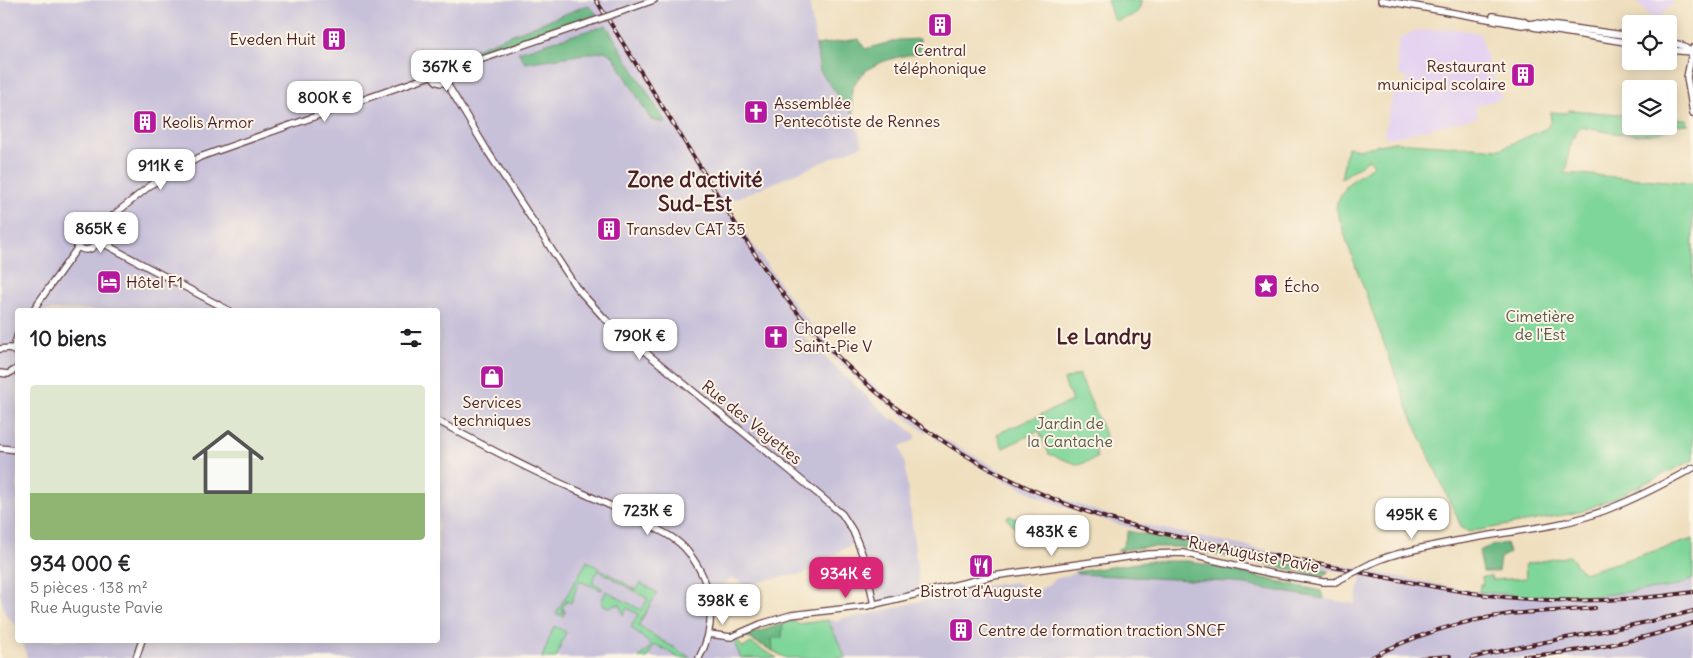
<!DOCTYPE html>
<html lang="fr">
<head>
<meta charset="utf-8">
<style>
  body { margin:0; font-family:Delius,sans-serif; background:#f2f2f2; color:#202124; height:100vh; display:flex; flex-direction:column; font-size:19px; white-space:nowrap }
  * { box-sizing:border-box; margin:0 }
  p { font-size:16px; color:#757577 }
  .icon { flex:none; width:28px; height:28px; fill:none; stroke:currentColor; stroke-width:2; stroke-linecap:round; stroke-linejoin:round }
  .map { position:relative; flex:1; overflow:hidden }
  .panel { position:absolute; left:15px; top:308px; width:425px; height:335px; display:flex; flex-direction:column; background:#fff; border-radius:5px; box-shadow:0 2px 12px #0003 }
  .panel>* { flex:none }
  .fabs { position:absolute; left:1622px; top:15px; display:grid; gap:10px }
  .fabs a { display:grid; place-items:center; width:55px; height:55px; border-radius:5px; background:#fff; box-shadow:0 2px 12px #0003; font-size:25px }
  .price { position:absolute; translate:-50% -42px; padding:0 11px; border-radius:10px; background:#fff; color:#222; font-size:16px; line-height:32px; filter:drop-shadow(0 1px 2px #0008) }
  .price::after { content:''; position:absolute; left:50%; top:30px; width:15px; height:11px; margin-left:-8px; background:inherit; clip-path:polygon(0 0,100% 0,50% 100%) }
  .price.selected { background:#db2777; color:#fff }
  ul { padding:0; list-style:none }
  li { display:grid; align-content:center; gap:10px; height:265px; padding:0 15px }
  li span { display:grid; place-items:center; height:155px; border-radius:5px; color:#555 }
  li>.icon { margin-inline-start:auto }
  span .icon { width:90px; height:90px; fill:#fffc; stroke-width:1 }
  li b { font-size:21px }
  h2 { display:flex; justify-content:space-between; align-items:center; height:60px; padding:0 15px; font-size:21px }
  .map>svg:first-child { display:block }
  .built { fill:#e5d3f1 }
  .industrial { fill:#c7c0d9 }
  .green { fill:#7fd69a; stroke:#647a62 }
  .forest { fill:#67b782; stroke:#586b56 }
  .lines { fill:none; stroke-linecap:round; stroke-linejoin:round }
  .secondary-casing { stroke:#633c41; stroke-width:8 }
  .secondary { stroke:#fff; stroke-width:5.5 }
  .rail-casing { stroke:#4a1f2b; stroke-width:4 }
  .rail { stroke:#fcf5e5; stroke-width:2; stroke-dasharray:5.5; stroke-linecap:butt }
  .secondary-bridge-casing { stroke:#633c41; stroke-width:8; stroke-linecap:butt }
  .secondary-bridge { stroke:#fff; stroke-width:5.5 }
  .labels { text-anchor:middle; stroke-width:4; stroke-linejoin:round; paint-order:stroke }
  .poi-label { font-size:16px; fill:#4a1f2b; stroke:#fcf5e5; text-anchor:start }
  .park-label { font-size:16px; fill:#5a564c; stroke:#fcf5e5 }
  .street-label { font-size:16px; fill:#4a1f2b; stroke:#fcf5e5 }
  .district-label { font-size:21px; font-weight:bold; fill:#4a1f2b; stroke:#fcf5e5 }
</style>
</head>
<body>
<div class="map">
<svg width="1693" height="658" viewBox="0 0 1693 658">
  <rect width="100%" height="100%" fill="#fcf5e5"/>
  <filter id="ink" filterUnits="userSpaceOnUse"><feTurbulence type="fractalNoise" baseFrequency=".02" numOctaves="2"/><feDisplacementMap in="SourceGraphic" scale="10" xChannelSelector="R" yChannelSelector="G"/><feConvolveMatrix kernelMatrix="1 2 1 2 8 2 1 2 1" color-interpolation-filters="sRGB"/></filter>
  <filter id="wash" filterUnits="userSpaceOnUse"><feTurbulence type="fractalNoise" baseFrequency=".0096" numOctaves="4" result="noise"/><feDisplacementMap in="SourceGraphic" scale="20" xChannelSelector="R" yChannelSelector="G"/><feGaussianBlur stdDeviation="1.12" result="paint"/><feColorMatrix in="noise" values="0 0 0 0 0 0 0 0 0 0 0 0 0 0 0 0 0 1.4 0 .05"/><feComposite in="paint" operator="in"/></filter>
  <g filter="url(#wash)">
    <rect width="100%" height="100%" fill="#efdfbf"/>
    <g class="built">
      <polygon points="1635,0 1673,0 1674,3 1661,15 1653,19"/>
      <polygon points="1445,29 1463,30 1480,33 1484,50 1501,97 1500,99 1475,106 1478,117 1391,138 1386,137 1384,134 1393,95 1409,80 1400,75 1398,67 1397,55 1399,39 1414,31"/>
    </g>
    <g class="industrial">
      <polygon points="0,0 809,0 820,71 853,115 863,145 726,203 750,241 796,306 813,327 861,375 929,429 926,433 869,390 834,358 808,330 802,336 892,420 894,418 916,435 913,441 900,446 905,465 920,593 874,605 857,541 803,574 776,578 745,586 742,585 738,580 732,578 709,597 709,634 731,637 741,658 27,658 22,640 438,640 438,310 18,310 17,626 5,614 0,593"/>
      <polygon points="938,435 992,466 1021,481 1047,493 1105,514 1128,521 1201,537 1434,584 1479,592 1528,596 1593,596 1672,587 1693,579 1693,658 846,658 828,620 834,620 835,622 841,620 842,618 867,615 970,588 1015,582 1021,585 1023,597 1025,599 1049,584 1055,579 1069,575 1075,572 1078,574 1228,582 1355,604 1362,576 1172,537 1127,527 1083,513 1044,499 988,472 935,439"/>
    </g>
    <g class="green">
      <path d="M 1107,0 L 1141,0 C 1141,16 1129,16 1116,21 L 1113,18 Z"/>
      <path d="M 1569,110 L 1631,115 L 1631,126 L 1669,126 L 1669,119 L 1687,119 L 1688,124 L 1673,125 C 1657,143 1601,131 1580,127 C 1570,140 1568,152 1567,169 L 1563,173 L 1693,183 L 1693,460 L 1619,496 L 1580,512 L 1469,532 L 1462,528 L 1410,414 L 1348,245 L 1336,207 L 1337,202 L 1346,188 L 1345,186 L 1374,165 L 1369,159 L 1341,179 L 1347,147 L 1361,149 L 1394,142 L 1500,149 L 1547,128 L 1551,121 L 1550,112 L 1567,113 Z"/>
      <polygon points="1079,374 1107,439 1100,441 1095,446 1097,458 1079,465 1049,454 1039,431 1003,448 997,434 1072,401 1064,380"/>
      <path d="M 1010,516 C 1018,520 1025,523 1033,527 C 1039,530 1044,528 1049,532 L 1048,536 C 1044,538 1041,536 1036,538 C 1017,543 1019,527 1007,520 L 1007,517 Z"/>
      <polygon points="1693,539 1693,579 1672,587 1593,596 1528,596 1479,592 1480,585 1483,585 1482,577 1491,576 1492,580 1526,578 1525,564 1565,557 1569,555 1583,573"/>
      <polygon points="587,561 636,590 641,583 657,593 638,626 691,658 679,658 655,644 647,658 638,658 652,646 631,627 638,614 627,608 623,615 620,604 608,607 601,603 606,591 641,610 648,599 598,570 592,582 602,588 602,590 579,581 571,603 567,601 562,608 564,609 562,613 566,611 563,616 557,614 557,612"/>
      <polygon points="828,620 846,658 786,658 745,636 793,621 798,624"/>
      <polygon points="554,626 566,632 556,658 542,658"/>
      <polygon points="733,640 736,642 738,641 743,648 751,643 777,658 741,658"/>
    </g>
    <g class="forest">
      <polygon points="588,5 597,14 458,63 449,59"/>
      <polygon points="606,25 666,123 651,120 614,57 605,51 525,63 518,52"/>
      <path d="M 859,39 L 865,49 L 898,40 L 920,39 L 920,53 C 897,57 864,62 853,87 C 850,94 853,107 853,115 L 820,71 L 816,45 Z"/>
      <polygon points="1128,531 1329,571 1323,576 1178,547 1145,547 1117,551 1123,546"/>
      <polygon points="1506,543 1509,553 1500,558 1498,572 1483,572 1479,551 1490,546"/>
      <polygon points="1151,561 1189,561 1321,591 1324,599 1228,582 1078,574 1075,572"/>
      <polygon points="783,624 782,638 772,638 773,651 745,636"/>
    </g>
  </g>
  <g filter="url(#ink)">
    <g class="lines">
      <defs>
        <g id="secondary">
          <polyline points="1381,0 1522,25 1535,23 1631,36"/>
          <polyline points="620,12 654,0"/>
          <polyline points="1493,16 1523,21 1533,27 1631,43"/>
          <polyline points="1669,42 1681,45 1693,53"/>
          <polyline points="1693,48 1687,77 1693,113"/>
          <polyline points="1669,50 1691,52"/>
          <circle cx="442" cy="74" r="9"/>
          <polyline points="450,70 591,22"/>
          <polyline points="446,82 488,152 576,287 605,319 788,469 842,514 853,531 865,561 874,605"/>
          <polyline points="108,220 107,232 111,247"/>
          <circle cx="86" cy="239" r="11"/>
          <polyline points="94,231 152,184 200,157 433,75"/>
          <polyline points="97,240 228,310"/>
          <polyline points="33,310 78,247"/>
          <polyline points="0,349 10,348 18,354"/>
          <polyline points="13,350 18,334"/>
          <polyline points="0,373 8,374 18,368"/>
          <path d="M 438,421 C 473,440 509,459 545,476 C 581,493 617,507 651,526 C 665,533 679,540 688,552 C 713,583 718,623 699,658"/>
          <polyline points="0,448 18,450"/>
          <path d="M 1372,563 C 1388,555 1405,552 1422,548 C 1465,538 1509,533 1553,525 C 1603,516 1649,492 1693,468"/>
          <polyline points="709,634 731,637 761,624 791,615 867,606 993,576 1149,554 1183,553 1269,573 1323,582 1335,582"/>
          <polyline points="136,658 142,640"/>
        </g>
      </defs>
      <use href="#secondary" class="secondary-casing"/>
      <use href="#secondary" class="secondary"/>
      <defs>
        <g id="rail">
          <path d="M 596,0 C 633,59 670,118 707,178 C 735,223 763,270 797,312 C 873,404 976,473 1088,512 C 1160,537 1238,548 1312,563 C 1376,575 1440,590 1504,597 C 1566,603 1632,601 1693,592"/>
          <path d="M 1524,656 C 1580,653 1640,640 1693,623"/>
          <path d="M 1370,658 C 1414,635 1460,621 1510,614 C 1538,611 1567,611 1595,608"/>
          <polyline points="1421,658 1450,656"/>
          <path d="M 1472,658 C 1545,639 1620,631 1693,611"/>
        </g>
      </defs>
      <use href="#rail" class="rail-casing"/>
      <use href="#rail" class="rail"/>
      <defs>
        <g id="secondary-bridge">
          <polyline points="591,22 620,12"/>
          <polyline points="1335,582 1372,563"/>
        </g>
      </defs>
      <use href="#secondary-bridge" class="secondary-bridge-casing"/>
      <use href="#secondary-bridge" class="secondary-bridge"/>
    </g>
  </g>
  <defs>
    <symbol id="building-square" viewBox="-11 -11 22 22"><rect x="-9" y="-9" width="18" height="18" rx="4" fill="#b5179e" stroke="#fcf5e5"/><path d="M-4-6H4V6H1V3H-1V6H-4ZM-2.5-4.3h1.7v1.8h-1.7ZM.8-4.3h1.7v1.8H.8ZM-2.5-1h1.7V.8h-1.7ZM.8-1h1.7V.8H.8Z" fill="#fff"/></symbol>
    <symbol id="church-square" viewBox="-11 -11 22 22"><rect x="-9" y="-9" width="18" height="18" rx="4" fill="#b5179e" stroke="#fcf5e5"/><path d="M-1.2-6h2.4v3.5h3.3v2.4h-3.3V6h-2.4V-.1h-3.3v-2.4h3.3Z" fill="#fff"/></symbol>
    <symbol id="hotel-square" viewBox="-11 -11 22 22"><rect x="-9" y="-9" width="18" height="18" rx="4" fill="#b5179e" stroke="#fcf5e5"/><path d="M-6-4.5h1.5V1H6V5H4.5V3h-9V5H-6ZM-4 0a1.8 1.8 0 1 1 3.6 0ZM.5 0V-2.5h3Q6-2.5 6 0Z" fill="#fff"/></symbol>
    <symbol id="sight-square" viewBox="-11 -11 22 22"><rect x="-9" y="-9" width="18" height="18" rx="4" fill="#b5179e" stroke="#fcf5e5"/><path d="M0-6L1.8-2.2L6-1.7L2.9 1.2L3.7 5.4L0 3.3L-3.7 5.4L-2.9 1.2L-6-1.7L-1.8-2.2Z" fill="#fff"/></symbol>
    <symbol id="shop-square" viewBox="-11 -11 22 22"><rect x="-9" y="-9" width="18" height="18" rx="4" fill="#b5179e" stroke="#fcf5e5"/><path d="M-5-2.5h2.3a2.7 3.5 0 0 1 5.4 0H5L5.5 6h-11ZM-1.5-2.5h3a1.5 2.3 0 0 0-3 0Z" fill="#fff"/></symbol>
    <symbol id="restaurant-square" viewBox="-11 -11 22 22"><rect x="-9" y="-9" width="18" height="18" rx="4" fill="#b5179e" stroke="#fcf5e5"/><path d="M-5-6h1v4h1v-4h1v4h1v-4h1v5L-1.5 .5V6h-2V.5L-5-1ZM5-6V6H3V1.5H1.5Q1.5-4 5-6Z" fill="#fff"/></symbol>
  </defs>
  <g fill-rule="evenodd">
    <use href="#building-square" x="926" y="11" width="28" height="28"/>
    <use href="#building-square" x="320" y="25" width="28" height="28"/>
    <use href="#building-square" x="1509" y="61" width="28" height="28"/>
    <use href="#church-square" x="742" y="98" width="28" height="28"/>
    <use href="#building-square" x="131" y="108" width="28" height="28"/>
    <use href="#building-square" x="595" y="215" width="28" height="28"/>
    <use href="#hotel-square" x="95" y="268" width="28" height="28"/>
    <use href="#sight-square" x="1252" y="272" width="28" height="28"/>
    <use href="#church-square" x="762" y="323" width="28" height="28"/>
    <use href="#shop-square" x="478" y="363" width="28" height="28"/>
    <use href="#restaurant-square" x="967" y="552" width="28" height="28"/>
    <use href="#building-square" x="947" y="616" width="28" height="28"/>
  </g>
  <g class="labels">
    <g class="poi-label">
      <text x="316" y="45" text-anchor="end">Eveden Huit</text>
      <text x="940" y="56" text-anchor="middle">Central<tspan x="940" dy="18">téléphonique</tspan></text>
      <text x="1506" y="72" text-anchor="end">Restaurant<tspan x="1506" dy="18">municipal scolaire</tspan></text>
      <text x="774" y="109">Assemblée<tspan x="774" dy="18">Pentecôtiste de Rennes</tspan></text>
      <text x="162" y="128">Keolis Armor</text>
      <text x="626" y="235">Transdev CAT 35</text>
      <text x="126" y="288">Hôtel F1</text>
      <text x="1284" y="292">Écho</text>
      <text x="794" y="334">Chapelle<tspan x="794" dy="18">Saint-Pie V</tspan></text>
      <text x="492" y="408" text-anchor="middle">Services<tspan x="492" dy="18">techniques</tspan></text>
      <text x="981" y="597" text-anchor="middle">Bistrot d'Auguste</text>
      <text x="978" y="636">Centre de formation traction SNCF</text>
    </g>
    <g class="park-label">
      <text x="1540" y="322">Cimetière<tspan x="1540" dy="18">de l'Est</tspan></text>
      <text x="1070" y="429">Jardin de<tspan x="1070" dy="18">la Cantache</tspan></text>
    </g>
    <g class="street-label">
      <text transform="translate(752 422) rotate(39)" y="6">Rue des Veyettes</text>
      <text transform="translate(1254 554) rotate(11)" y="6">Rue Auguste Pavie</text>
    </g>
    <g class="district-label">
      <text x="695" y="187">Zone d'activité<tspan x="695" dy="24">Sud-Est</tspan></text>
      <text x="1104" y="344">Le Landry</text>
    </g>
  </g>
</svg>
<div class="fabs">
<a><svg class="icon" aria-label="locate" viewBox="0 0 24 24"><circle cx="12" cy="12" r="6"/><path d="M12 2v4M12 18v4M2 12h4M18 12h4"/></svg></a>
<a><svg class="icon" aria-label="layers" viewBox="0 0 24 24"><path d="M12 4l9 5-9 5-9-5zM3 14l9 5 9-5"/></svg></a>
</div>
<b class="price" style="left:447px;top:92px">367K €</b>
<b class="price" style="left:325px;top:123px">800K €</b>
<b class="price" style="left:161px;top:191px">911K €</b>
<b class="price" style="left:101px;top:254px">865K €</b>
<b class="price" style="left:640px;top:361px">790K €</b>
<b class="price" style="left:648px;top:536px">723K €</b>
<b class="price" style="left:1412px;top:540px">495K €</b>
<b class="price" style="left:1052px;top:557px">483K €</b>
<b class="price selected" style="left:846px;top:599px">934K €</b>
<b class="price" style="left:723px;top:626px">398K €</b>
<section class="panel">
<h2>10 biens<svg class="icon" aria-label="filters" viewBox="0 0 24 24"><path d="M4 7h16M4 17h16"/><circle cx="9" cy="7" r="2"/><circle cx="15" cy="17" r="2"/></svg></h2>
<ul>
<li><span style="background:linear-gradient(#dfe7d0 70%,#8fb573 0)"><svg class="icon" aria-label="home" viewBox="0 0 24 24"><path d="M3 11l9-7 9 7M6 9v11h12V9"/></svg></span><div><b>934 000 €</b><p>5 pièces · 138 m²</p><p>Rue Auguste Pavie</p></div></li>
</ul>
</section>
</div>
</body>
</html>
